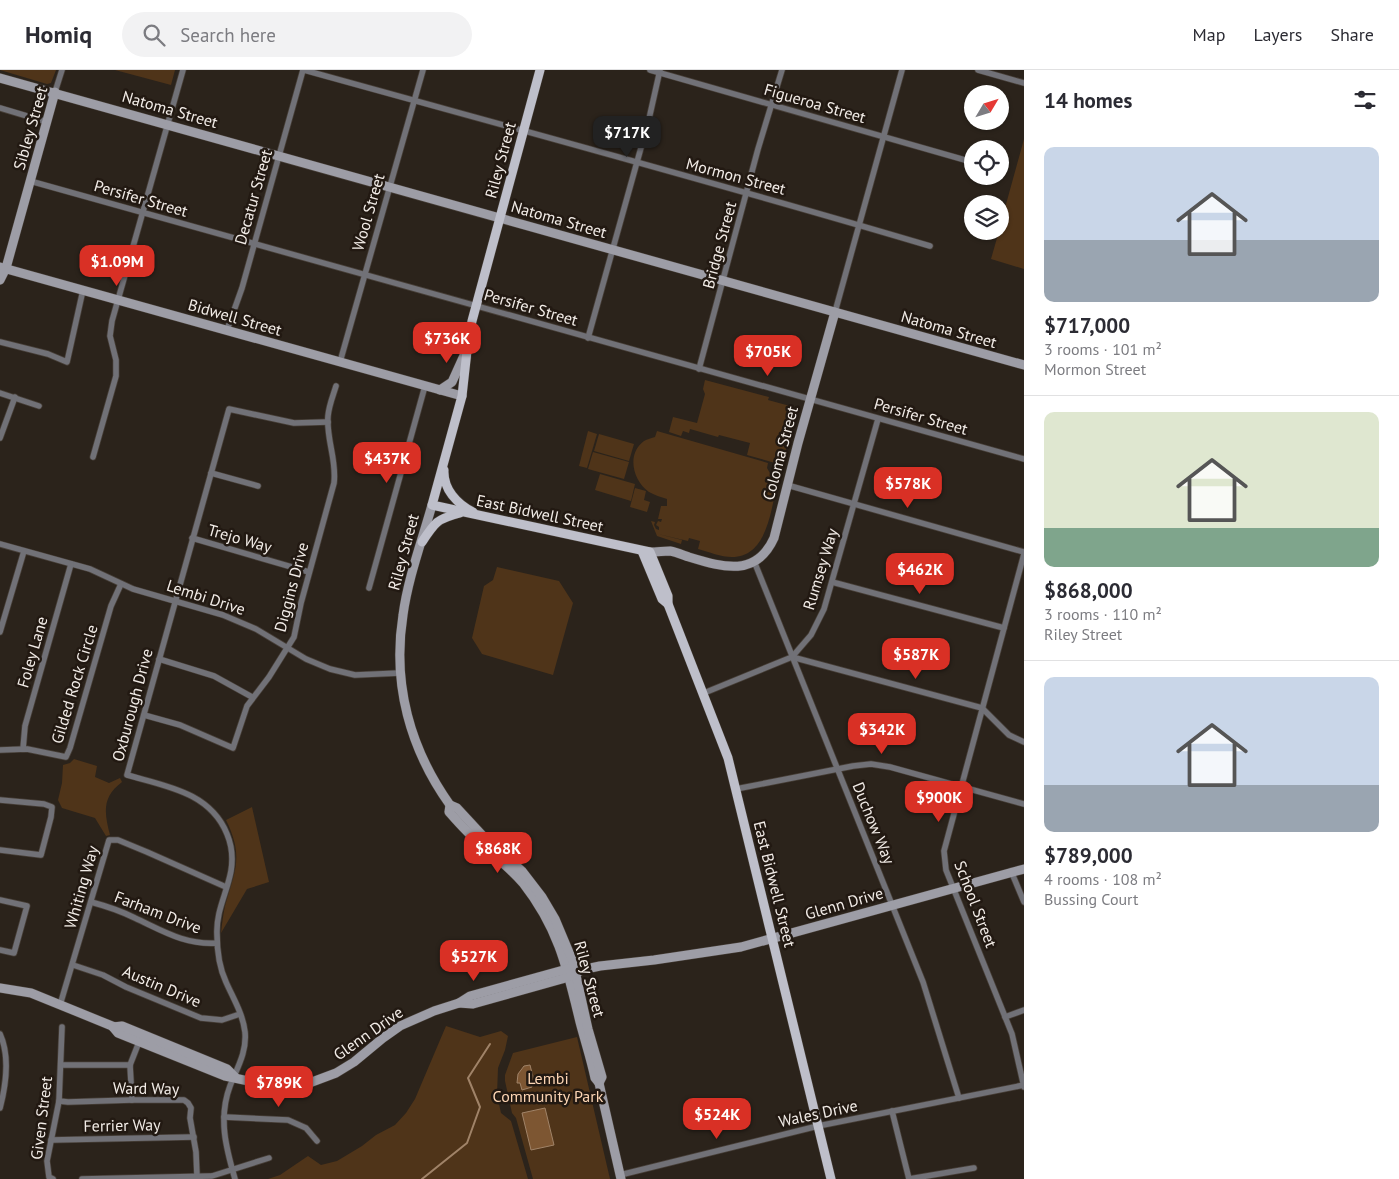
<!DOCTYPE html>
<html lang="en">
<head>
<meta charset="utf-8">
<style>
  body { margin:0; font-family:"PT Sans",sans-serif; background:#f2f2f3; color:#2b2b33; height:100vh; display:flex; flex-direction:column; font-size:19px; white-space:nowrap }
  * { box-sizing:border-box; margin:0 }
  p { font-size:16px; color:#7c7c81 }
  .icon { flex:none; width:28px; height:28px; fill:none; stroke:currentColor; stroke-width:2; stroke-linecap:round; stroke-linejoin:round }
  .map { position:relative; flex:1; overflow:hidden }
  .details { display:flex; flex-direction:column; background:#fff; width:375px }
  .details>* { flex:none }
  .needle { width:32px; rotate:52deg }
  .controls { position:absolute; left:964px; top:15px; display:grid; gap:10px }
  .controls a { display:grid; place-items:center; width:45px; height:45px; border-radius:50%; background:#fff; box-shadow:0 1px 4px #0004; font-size:25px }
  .price { position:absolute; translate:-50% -42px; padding:0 11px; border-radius:10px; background:#d93025; color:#fff; font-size:16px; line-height:32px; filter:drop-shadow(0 1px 2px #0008) }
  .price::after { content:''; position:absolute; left:50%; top:30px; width:15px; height:11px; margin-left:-8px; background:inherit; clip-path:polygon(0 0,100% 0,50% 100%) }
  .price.on { background:#222; color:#fff }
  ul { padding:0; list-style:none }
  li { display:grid; align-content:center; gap:10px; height:265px; padding:0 20px }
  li+li { border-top:1px solid #e1e1e2 }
  li span { display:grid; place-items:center; height:155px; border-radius:10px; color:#555 }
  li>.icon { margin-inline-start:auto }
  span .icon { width:90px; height:90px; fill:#fffc; stroke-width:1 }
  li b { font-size:21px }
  h2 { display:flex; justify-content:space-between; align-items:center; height:60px; padding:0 20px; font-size:21px }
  header { display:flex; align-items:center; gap:30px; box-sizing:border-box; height:70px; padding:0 25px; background:#fff; border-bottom:1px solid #e1e1e2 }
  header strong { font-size:24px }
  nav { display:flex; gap:28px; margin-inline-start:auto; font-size:18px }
  .search { width:350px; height:45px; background:#f2f2f3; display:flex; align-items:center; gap:12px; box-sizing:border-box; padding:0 18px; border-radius:28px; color:#7c7c81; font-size:19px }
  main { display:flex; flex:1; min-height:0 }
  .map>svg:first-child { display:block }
  .green { fill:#4f3419 }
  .water { fill:#7d5632; stroke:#a08368 }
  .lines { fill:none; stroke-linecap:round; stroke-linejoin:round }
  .stream { stroke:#a08368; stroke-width:2 }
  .street-casing { stroke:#473f38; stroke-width:7 }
  .secondary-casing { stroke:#473f38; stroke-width:10 }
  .primary-casing { stroke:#473f38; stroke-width:10 }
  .street { stroke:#717177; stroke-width:5.5 }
  .secondary { stroke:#9d9da6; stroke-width:9 }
  .primary { stroke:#bebfca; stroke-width:9 }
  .labels { text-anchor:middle; stroke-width:5; stroke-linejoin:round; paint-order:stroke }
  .street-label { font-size:16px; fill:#f2ece7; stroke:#221912 }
  .park-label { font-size:16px; fill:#fcd5b4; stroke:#221912 }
</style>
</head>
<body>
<header>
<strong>Homiq</strong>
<div class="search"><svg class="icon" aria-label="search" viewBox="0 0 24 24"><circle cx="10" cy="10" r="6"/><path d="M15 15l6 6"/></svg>Search here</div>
<nav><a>Map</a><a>Layers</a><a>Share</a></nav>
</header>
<main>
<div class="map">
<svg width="1024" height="1109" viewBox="0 0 1024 1109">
  <rect width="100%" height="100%" fill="#2b231b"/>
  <g class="green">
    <polygon points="0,0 56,0 51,13 47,14"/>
    <polygon points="115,0 175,0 171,15"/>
    <polygon points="1024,69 1024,199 991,189 999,161 1000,161 1000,156"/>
    <polygon points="705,310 769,327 768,330 790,336 792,340 785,363 790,364 782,395 747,385 750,373 719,365 718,367 690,359 689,363 683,361 681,366 669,362 673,347 697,353 705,324 703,319"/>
    <polygon points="588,361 597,364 587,398 579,396"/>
    <path d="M 657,361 L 768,393 L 767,398 L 771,405 L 773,413 L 777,414 C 771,440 767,487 732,487 C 721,487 709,482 698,479 L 700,471 L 689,468 L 688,471 L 658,464 L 682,470 L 681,474 L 657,466 L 651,451 L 655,452 L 654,455 L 656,459 L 659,460 L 659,457 L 656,455 L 658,451 L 661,452 L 662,449 L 658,449 L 661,436 L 667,436 L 667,429 C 661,427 654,425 649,422 C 633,411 626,384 644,371 C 647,369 652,368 655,367 Z"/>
    <polygon points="599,364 634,374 629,391 594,381"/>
    <polygon points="593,382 629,392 624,409 588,399"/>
    <polygon points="600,404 635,414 631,431 595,420"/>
    <polygon points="635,418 646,421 644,430 650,432 647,442 630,437"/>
    <polygon points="497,497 559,511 573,533 553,605 482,584 472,568 484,516 493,510"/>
    <path d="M 74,689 L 97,696 L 95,707 L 109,713 L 120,708 L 122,712 C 102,727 104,742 110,765 L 106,766 L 95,748 L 62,738 L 58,730 L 62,713 L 63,695 L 70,693 Z"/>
    <path d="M 252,737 L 269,812 L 247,819 L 221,863 C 222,854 223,845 225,836 C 235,800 244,787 226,750 Z"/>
    <polygon points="446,956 480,967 501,961 508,966 505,980 498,998 497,1025 501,1043 511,1051 528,1109 268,1109 280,1105 308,1086 321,1095 337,1091 362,1076 376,1065 395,1055 406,1043 415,1029"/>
    <polygon points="577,967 610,1109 533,1109 516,1048 512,1043 505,1011 505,1005 513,983"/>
  </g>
  <g class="water">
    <polygon points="530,995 534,1011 531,1012 532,1017 522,1020 520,1013 517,1013 518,1004 524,996"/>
    <polygon points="545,1038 554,1075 531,1080 522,1043"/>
  </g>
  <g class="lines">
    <polyline class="stream" points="422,1109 467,1073 480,1037 468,1008 490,974"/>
    <defs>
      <g id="street">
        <path d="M 304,0 C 513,58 722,114 930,176"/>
        <polyline points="650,0 972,92"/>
        <polyline points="978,0 1024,13"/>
        <polyline points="55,22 62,0"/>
        <polyline points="0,38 47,52"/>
        <polyline points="30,111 1024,389"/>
        <polyline points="835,242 902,0"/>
        <polyline points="227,260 242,218 303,0"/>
        <polyline points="588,268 649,49 660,0"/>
        <polyline points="0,272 48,284 67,292 83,220"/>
        <polyline points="340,292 423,0"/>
        <polyline points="699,299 758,79 782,0"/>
        <polyline points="0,323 39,336"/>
        <polyline points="0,368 15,327"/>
        <polyline points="93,387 116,306 116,290 110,266 112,251 183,0"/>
        <polyline points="211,403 258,416"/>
        <polyline points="787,415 1024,482"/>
        <polyline points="192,468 309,502"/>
        <polyline points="0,474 90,499 133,519 223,545 256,559 306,589 330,599 355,605 400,603"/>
        <polyline points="1024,484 944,781 946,800 1012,964 1024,1017"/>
        <polyline points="754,491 923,912 959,1028"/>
        <polyline points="832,512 1004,558"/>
        <polyline points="369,518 425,316"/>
        <polyline points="0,562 24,481"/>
        <polyline points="792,587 982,638 1009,665 1024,672"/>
        <polyline points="159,589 214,606 252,627"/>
        <polyline points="704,623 792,587 811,565 824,539 878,349"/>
        <path d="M 144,645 L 180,655 L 233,678 L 247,636 L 269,607 L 294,567 L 301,533 L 334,413 C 337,390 326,369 328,346 C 329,335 333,326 336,316"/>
        <polyline points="23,679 25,656 71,494"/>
        <polyline points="0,680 27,679 66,687 70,678 111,536 121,514"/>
        <polyline points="736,719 853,696 871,694 890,697 1024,734"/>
        <polyline points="0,730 44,734 52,737 51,747 41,785 0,780"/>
        <polyline points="1011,801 1024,832"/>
        <polyline points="0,830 27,836 14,883 0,880"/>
        <path d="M 91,832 C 106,836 121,841 135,848 C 163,861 185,875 217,873"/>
        <polyline points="73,895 103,905 126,917 201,948 222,950 240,944"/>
        <polyline points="60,935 109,770 118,770 147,782 226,817"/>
        <polyline points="1005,947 1024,940"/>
        <path d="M 0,964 C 10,986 6,1015 0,1038"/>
        <polyline points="61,995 130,995"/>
        <polyline points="132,1030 130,995 139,972"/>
        <polyline points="59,1031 68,1032 132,1030 184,1030 188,1033 191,1038 190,1048 196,1082 197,1106"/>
        <polyline points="892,1041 909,1109 974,1098"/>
        <polyline points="224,1047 288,1050 306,1058 317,1071"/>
        <polyline points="51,1070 194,1067"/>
        <polyline points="620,1105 818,1056 1024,1015"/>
        <polyline points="53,1109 49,1107 47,1091 59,1031 62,957"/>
        <polyline points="82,1109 212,1106 269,1088"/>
        <path d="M 235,1109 C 226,1078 218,1048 230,1016 C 237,998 247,982 245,962 C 243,944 233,928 226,912 C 219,897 217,880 217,864 C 216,841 227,823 231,801 C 233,789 232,776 227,764 C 210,722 165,716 127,705 L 229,339 L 294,353 L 328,352"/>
      </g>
      <g id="secondary">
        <polyline points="0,8 1024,295"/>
        <polyline points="0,197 462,326"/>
        <polyline points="0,210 6,198 55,22"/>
        <polyline points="440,320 452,312 466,281"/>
        <path d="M 432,435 C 422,471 408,508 403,545 C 392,614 410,679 450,735 L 449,742 C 460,754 471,767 484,777 C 498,789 511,799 523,813 C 559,859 567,898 580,952 C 585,971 591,989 595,1008 L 599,1013 L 621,1109"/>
        <path d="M 650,482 C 657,482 664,481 670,481 C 676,482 683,485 689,487 C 722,497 756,508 774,468 L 798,373 L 835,242"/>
        <polyline points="450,735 457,738 482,765 522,801 542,827 555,849 573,892 588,959 602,1007 599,1013"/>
        <polyline points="0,918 31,923 117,958"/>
        <polyline points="459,933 473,934 562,909 576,904 581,900 600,896 654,890 741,877 1024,799"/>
        <polyline points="113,957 118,963 225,1006 267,1015 294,1015 312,1012 336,1003 354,992 383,968 400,956 434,941 459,933 470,926 567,899 574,898 581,900"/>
        <polyline points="113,957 122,956 227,999 235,1007"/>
      </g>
      <g id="primary">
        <polyline points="540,0 472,251 468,272 462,326 432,435 650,482 668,526 668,534 728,688 831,1109"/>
        <path d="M 444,400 C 443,419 457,434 473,442"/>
        <path d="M 422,472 C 435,452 437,449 460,443"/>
        <polyline points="642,481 662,529 668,534"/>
      </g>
    </defs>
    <use href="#street" class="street-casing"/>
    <use href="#secondary" class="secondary-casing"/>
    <use href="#primary" class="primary-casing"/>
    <use href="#street" class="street"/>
    <use href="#secondary" class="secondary"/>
    <use href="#primary" class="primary"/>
  </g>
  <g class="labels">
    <g class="street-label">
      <text transform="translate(815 33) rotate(16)" y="6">Figueroa Street</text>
      <text transform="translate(170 39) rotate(16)" y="6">Natoma Street</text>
      <text transform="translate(30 58) rotate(-74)" y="6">Sibley Street</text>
      <text transform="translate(500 90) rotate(-75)" y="6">Riley Street</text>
      <text transform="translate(736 106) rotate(15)" y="6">Mormon Street</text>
      <text transform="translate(253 127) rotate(-74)" y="6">Decatur Street</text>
      <text transform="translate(141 128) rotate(16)" y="6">Persifer Street</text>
      <text transform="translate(368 142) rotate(-74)" y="6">Wool Street</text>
      <text transform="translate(559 149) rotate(16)" y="6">Natoma Street</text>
      <text transform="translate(719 175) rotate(-75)" y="6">Bridge Street</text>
      <text transform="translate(531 237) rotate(16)" y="6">Persifer Street</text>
      <text transform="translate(235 247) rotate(16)" y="6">Bidwell Street</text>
      <text transform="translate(949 259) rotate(16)" y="6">Natoma Street</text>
      <text transform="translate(921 346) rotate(16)" y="6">Persifer Street</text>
      <text transform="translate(780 383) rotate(-75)" y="6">Coloma Street</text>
      <text transform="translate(540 443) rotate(12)" y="6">East Bidwell Street</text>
      <text transform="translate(240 468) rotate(16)" y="6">Trejo Way</text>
      <text transform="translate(403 482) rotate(-75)" y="6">Riley Street</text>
      <text transform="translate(820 499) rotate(-73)" y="6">Rumsey Way</text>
      <text transform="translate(291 517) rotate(-75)" y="6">Diggins Drive</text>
      <text transform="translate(206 527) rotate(18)" y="6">Lembi Drive</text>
      <text transform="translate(32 582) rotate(-74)" y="6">Foley Lane</text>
      <text transform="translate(74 614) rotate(-73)" y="6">Gilded Rock Circle</text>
      <text transform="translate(132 635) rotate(-75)" y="6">Oxburough Drive</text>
      <text transform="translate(874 753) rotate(68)" y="6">Duchow Way</text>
      <text transform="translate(775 814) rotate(76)" y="6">East Bidwell Street</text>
      <text transform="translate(81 817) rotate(-74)" y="6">Whiting Way</text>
      <text transform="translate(844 833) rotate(-16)" y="6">Glenn Drive</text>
      <text transform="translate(976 834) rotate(69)" y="6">School Street</text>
      <text transform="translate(158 842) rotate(21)" y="6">Farham Drive</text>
      <text transform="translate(590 909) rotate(75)" y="6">Riley Street</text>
      <text transform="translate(162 916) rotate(23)" y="6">Austin Drive</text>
      <text transform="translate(368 963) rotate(-35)" y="6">Glenn Drive</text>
      <text transform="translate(146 1018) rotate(1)" y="6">Ward Way</text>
      <text transform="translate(818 1043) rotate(-12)" y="6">Wales Drive</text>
      <text transform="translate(41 1048) rotate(-83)" y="6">Given Street</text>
      <text transform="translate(122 1055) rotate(-1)" y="6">Ferrier Way</text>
    </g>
    <g class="park-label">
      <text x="548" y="1014">Lembi<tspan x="548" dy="18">Community Park</tspan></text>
    </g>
  </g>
</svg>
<div class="controls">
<a><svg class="needle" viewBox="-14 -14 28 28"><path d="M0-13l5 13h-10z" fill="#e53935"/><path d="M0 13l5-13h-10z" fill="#7c7c81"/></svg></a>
<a><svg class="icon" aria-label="locate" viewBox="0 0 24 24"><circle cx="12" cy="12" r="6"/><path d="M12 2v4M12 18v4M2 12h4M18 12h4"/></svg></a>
<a><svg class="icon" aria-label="layers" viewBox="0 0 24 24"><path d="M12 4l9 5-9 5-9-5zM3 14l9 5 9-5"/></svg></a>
</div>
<b class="price on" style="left:627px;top:88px">$717K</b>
<b class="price" style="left:117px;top:217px">$1.09M</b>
<b class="price" style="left:447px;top:294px">$736K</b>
<b class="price" style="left:768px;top:307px">$705K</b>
<b class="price" style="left:387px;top:414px">$437K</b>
<b class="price" style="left:908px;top:439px">$578K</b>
<b class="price" style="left:920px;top:525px">$462K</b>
<b class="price" style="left:916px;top:610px">$587K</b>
<b class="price" style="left:882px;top:685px">$342K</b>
<b class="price" style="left:939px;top:753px">$900K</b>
<b class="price" style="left:498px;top:804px">$868K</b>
<b class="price" style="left:474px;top:912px">$527K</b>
<b class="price" style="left:279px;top:1038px">$789K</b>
<b class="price" style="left:717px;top:1070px">$524K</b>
</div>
<section class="details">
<h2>14 homes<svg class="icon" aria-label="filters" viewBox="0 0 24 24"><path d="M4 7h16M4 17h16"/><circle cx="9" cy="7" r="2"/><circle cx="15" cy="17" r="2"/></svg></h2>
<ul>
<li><span style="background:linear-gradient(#c9d6e8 60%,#9aa5b1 0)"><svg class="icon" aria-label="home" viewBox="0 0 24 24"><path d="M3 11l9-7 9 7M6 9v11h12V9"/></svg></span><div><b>$717,000</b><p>3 rooms · 101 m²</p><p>Mormon Street</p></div></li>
<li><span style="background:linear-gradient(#dfe7d0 75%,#7fa58c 0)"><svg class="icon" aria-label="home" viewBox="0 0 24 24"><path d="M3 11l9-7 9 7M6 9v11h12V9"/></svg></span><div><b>$868,000</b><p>3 rooms · 110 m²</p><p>Riley Street</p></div></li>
<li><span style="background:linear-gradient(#c9d6e8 70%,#9aa5b1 0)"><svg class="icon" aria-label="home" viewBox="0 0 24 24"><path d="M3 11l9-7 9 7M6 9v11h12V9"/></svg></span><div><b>$789,000</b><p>4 rooms · 108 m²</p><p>Bussing Court</p></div></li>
</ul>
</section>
</main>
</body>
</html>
